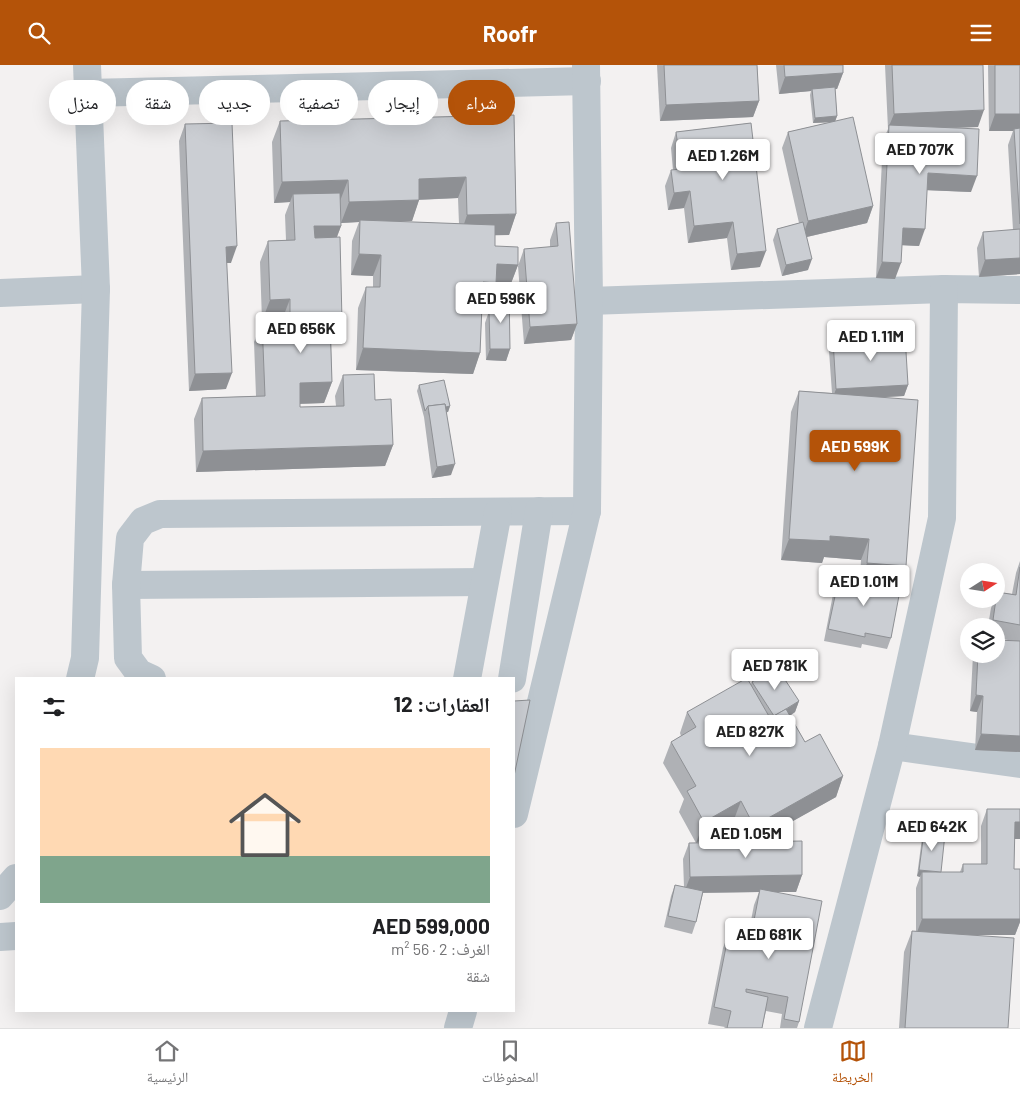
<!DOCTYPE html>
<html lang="ar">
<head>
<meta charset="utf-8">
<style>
  body { margin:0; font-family:Barlow,"Noto Naskh Arabic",sans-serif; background:#f2f2f2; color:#202124; direction:rtl; height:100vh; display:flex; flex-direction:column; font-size:19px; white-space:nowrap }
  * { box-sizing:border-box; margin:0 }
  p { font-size:16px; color:#757577 }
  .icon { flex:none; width:28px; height:28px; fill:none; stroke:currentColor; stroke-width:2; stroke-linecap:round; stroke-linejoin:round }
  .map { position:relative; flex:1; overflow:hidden; direction:ltr }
  .details { position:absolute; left:15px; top:612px; width:500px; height:335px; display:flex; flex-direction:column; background:#fff; border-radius:0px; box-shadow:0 5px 20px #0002; direction:rtl }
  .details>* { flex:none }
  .top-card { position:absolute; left:15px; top:15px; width:500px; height:45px; direction:rtl; display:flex; gap:10px }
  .needle { width:32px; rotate:78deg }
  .buttons { position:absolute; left:960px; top:498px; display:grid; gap:10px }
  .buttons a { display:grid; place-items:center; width:45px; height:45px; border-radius:50%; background:#fff; box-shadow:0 5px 20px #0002; font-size:25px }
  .price { position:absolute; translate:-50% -42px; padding:0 11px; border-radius:5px; background:#fff; color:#222; font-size:16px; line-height:32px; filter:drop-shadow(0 1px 2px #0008) }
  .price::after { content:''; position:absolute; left:50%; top:30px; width:15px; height:11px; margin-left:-8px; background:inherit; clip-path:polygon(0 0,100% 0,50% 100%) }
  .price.active { background:#b45309; color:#fff }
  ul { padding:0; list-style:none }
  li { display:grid; align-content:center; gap:10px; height:265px; padding:0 25px }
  li span { display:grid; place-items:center; height:155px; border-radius:0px; color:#555 }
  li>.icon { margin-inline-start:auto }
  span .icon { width:90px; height:90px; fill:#fffc; stroke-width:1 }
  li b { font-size:21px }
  h2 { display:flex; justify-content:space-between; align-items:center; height:60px; padding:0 25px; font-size:21px }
  .tag { padding:0 18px; border-radius:22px; background:#fff; box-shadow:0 5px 20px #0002; font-size:18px; line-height:45px }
  .tag.active { background:#b45309; color:#fff }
  header { display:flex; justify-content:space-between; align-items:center; height:65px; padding:0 25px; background:#b45309; color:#fff; font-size:22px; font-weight:700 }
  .tabs { display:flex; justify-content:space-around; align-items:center; height:70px; border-top:1px solid #e0e0e0; background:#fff; font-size:14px; color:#757577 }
  .tabs a { display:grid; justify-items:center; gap:2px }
  .tabs .active { color:#b45309 }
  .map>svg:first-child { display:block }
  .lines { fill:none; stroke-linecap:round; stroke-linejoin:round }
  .minor { stroke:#bdc6cd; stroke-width:28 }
  .wall { fill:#afb1b5; fill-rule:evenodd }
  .shaded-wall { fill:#8e9094 }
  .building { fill:#cbced3; stroke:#8e9094 }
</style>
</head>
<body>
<header><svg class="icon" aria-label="menu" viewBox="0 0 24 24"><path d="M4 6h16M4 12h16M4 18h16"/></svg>Roofr<svg class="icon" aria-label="search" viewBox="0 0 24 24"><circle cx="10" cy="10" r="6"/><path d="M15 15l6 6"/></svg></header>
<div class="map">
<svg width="1020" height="963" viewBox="0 0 1020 963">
  <rect width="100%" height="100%" fill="#f3f1f1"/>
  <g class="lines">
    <g class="minor">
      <polyline points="88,28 587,16"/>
      <polyline points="0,228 96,224"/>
      <polyline points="589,236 944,224 1020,225"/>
      <polyline points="126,520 484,517"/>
      <polyline points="80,614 85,593 96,224 87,0"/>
      <polyline points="152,614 139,608 128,593 126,520 130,473 143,456 160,449 587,446"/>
      <polyline points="467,614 498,447"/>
      <polyline points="512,614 539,446"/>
      <polyline points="892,681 1020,699"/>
      <polyline points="514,749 587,446 589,236 586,0"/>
      <polyline points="0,831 16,813"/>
      <polyline points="0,872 16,871"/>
      <polyline points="458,963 463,946"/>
      <polyline points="818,963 892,681 942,453 944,224"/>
    </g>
  </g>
  <g class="wall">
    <polygon points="657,0 757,0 759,36 753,52 660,56"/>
    <polygon points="776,0 843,0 843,8 837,24 835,24 837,51 835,56 873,141 867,158 807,172 808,205 782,211 773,175 777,164 799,158 782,83 788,67 831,57 813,58 810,30 811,26 779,29"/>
    <polygon points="885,0 983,0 978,62 951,63 971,127 927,125 919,181 902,180 895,214 876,213 883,76 888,64"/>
    <polygon points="988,0 1020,0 1020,209 979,212 977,183 983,167 1013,165 1008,80 1013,66 989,66"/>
    <path d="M 514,50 L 516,149 L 509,170 L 495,170 L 495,181 L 518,200 L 510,221 L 495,220 L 488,239 L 482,238 L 480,288 L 473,309 L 356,305 L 358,243 L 366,222 L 373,222 L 373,211 L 351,210 L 352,176 L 359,157 L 341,158 L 341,161 L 337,172 L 334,277 L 331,277 L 332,317 L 324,338 L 300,339 L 300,342 L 336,341 L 335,331 L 343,310 L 375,335 L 393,380 L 385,401 L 196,407 L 194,354 L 202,333 L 256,331 L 254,277 L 262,256 L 260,197 L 268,176 L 286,175 L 285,150 L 290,137 L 274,138 L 272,77 L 280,56 ZM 458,133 L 459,159 L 390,156 L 412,156 L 419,135 Z"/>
    <polygon points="751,58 760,202 731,205 727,173 688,178 684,143 668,145 665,121 671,105 673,105 671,83 676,67"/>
    <polygon points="185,59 231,198 227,198 226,324 189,326 179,76"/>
    <polygon points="556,158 577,259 571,275 524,279 518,201 524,184 550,182 550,175"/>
    <polygon points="500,226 510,284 506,296 486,295 485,258 489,246 496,246 496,237"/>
    <polygon points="833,275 908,320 904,331 884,332 899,519 891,573 887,584 862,579 861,583 824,576 835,519 840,508 860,512 861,495 824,492 822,498 781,495 791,347 799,326 832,328 829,286"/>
    <polygon points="419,320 450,341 448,347 446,347 451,410 432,413 424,352 417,326"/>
    <polygon points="1020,496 1020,687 975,685 977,647 970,646 973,590 973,589 996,589 1008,575 996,573 996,561 988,561 991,543 995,534 996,534 997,527 1012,529 1016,508"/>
    <path d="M 752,617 L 799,636 L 795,647 L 790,651 L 805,677 L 843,711 L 836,732 L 756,776 L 802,810 L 796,827 L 775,827 L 799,957 L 797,963 L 780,963 L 782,949 L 766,946 L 762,963 L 724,963 L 725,962 L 708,959 L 723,883 L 729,867 L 748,871 L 754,840 L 759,827 L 703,828 L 696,857 L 692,869 L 664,862 L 671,831 L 675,820 L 684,822 L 683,794 L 689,778 L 696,778 L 679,747 L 684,734 L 663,698 L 671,677 L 681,671 L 680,668 L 687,647 L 751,619 ZM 733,757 L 744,777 L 697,778 Z"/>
    <polygon points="987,744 1014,774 1014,804 1020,804 1020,857 1015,870 978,870 1008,963 899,963 904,887 912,866 916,866 916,823 920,812 917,811 922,773 924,767 941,807 960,807 963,799 981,799 981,761"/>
  </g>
  <g class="shaded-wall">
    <polygon points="843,8 837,24 812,26 812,24 811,26 779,29 785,12"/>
    <polygon points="759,36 753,52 660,56 666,40"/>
    <polygon points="984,45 978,62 889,65 889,61 894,49"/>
    <polygon points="995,49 1020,49 1020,66 1014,64 1013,66 989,66"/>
    <polygon points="837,51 835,57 813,58 815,53"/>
    <polygon points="928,108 977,111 971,127 922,125"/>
    <polygon points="466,112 458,133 411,135 419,114"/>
    <polygon points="348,115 340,136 293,129 290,137 274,138 282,117"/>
    <polygon points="690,126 684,143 668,145 674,128"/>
    <polygon points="419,135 412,156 360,157 360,155 359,157 341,158 349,137"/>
    <polygon points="873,141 867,158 802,173 808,156"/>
    <polygon points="516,149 509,170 460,171 467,150"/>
    <polygon points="733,157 727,173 688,178 694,161"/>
    <polygon points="314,161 341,161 333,182 307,182"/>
    <polygon points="903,163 925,164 919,181 897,180"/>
    <polygon points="237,181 231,198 220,198 226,182"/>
    <polygon points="766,186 760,202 731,205 737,189"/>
    <polygon points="359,189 381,190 373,211 351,210"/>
    <polygon points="1020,193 1020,209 979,212 985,195"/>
    <polygon points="812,194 808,205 782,211 786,200"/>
    <polygon points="882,197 901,198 895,214 876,213"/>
    <polygon points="497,199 518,200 510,221 495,220 488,239 475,238 483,217"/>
    <polygon points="290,234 282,255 262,256 270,235"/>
    <polygon points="330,256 342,256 334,277 323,277"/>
    <polygon points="577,259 571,275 524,279 530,262"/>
    <polygon points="363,283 480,288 473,309 356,305"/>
    <polygon points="490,284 510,284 506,296 486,295"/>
    <polygon points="232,308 226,324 189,326 195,309"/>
    <polygon points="332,317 324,338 292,339 300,318"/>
    <polygon points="908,320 904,331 832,335 836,324"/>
    <polygon points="450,341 448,347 429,351 428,346"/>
    <polygon points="393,380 385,401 196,407 203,386"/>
    <polygon points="455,399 451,410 432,413 437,402"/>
    <polygon points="830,471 869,474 861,495 824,492 822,498 781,495 789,474"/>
    <polygon points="867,498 906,501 898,522 859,519"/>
    <polygon points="976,630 983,631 977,647 970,646"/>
    <polygon points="799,636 795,647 771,663 775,652"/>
    <polygon points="981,669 1020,671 1020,687 975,685"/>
    <polygon points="843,711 836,732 747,782 754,761"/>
    <polygon points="741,736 733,757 696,778 704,757"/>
    <polygon points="1015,757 1020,757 1020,774 1009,774"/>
    <polygon points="919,805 941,808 922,807 920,812 917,811"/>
    <polygon points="802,810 796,827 759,827 760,824 759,827 684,828 690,812"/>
    <polygon points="922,854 1020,854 1020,857 1015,870 916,870"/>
  </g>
  <g class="building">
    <polygon points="664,0 757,0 759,36 666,40"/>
    <polygon points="784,0 843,0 843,8 785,12"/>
    <polygon points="892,0 983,0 984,45 894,49"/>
    <rect x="995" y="0" width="25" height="49"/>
    <polygon points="835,22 837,51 815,53 812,24"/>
    <polygon points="514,50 516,149 467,150 466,112 419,114 419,135 349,137 348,115 282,117 280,56"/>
    <polygon points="853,52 873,141 808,156 788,67"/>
    <polygon points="232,58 237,181 226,182 232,308 195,309 185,59"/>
    <polygon points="751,58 766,186 737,189 733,157 694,161 690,126 674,128 671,105 681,104 676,67"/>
    <polygon points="889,60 979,64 977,111 928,108 925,164 903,163 901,198 882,197"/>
    <polygon points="1020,63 1020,159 1014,64"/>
    <polygon points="340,128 341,161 314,161 315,173 340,172 342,256 330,256 332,317 300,318 300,342 344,341 343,310 374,309 375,335 391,334 393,380 203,386 202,333 265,331 262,256 290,255 290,234 270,235 268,176 295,175 293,129"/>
    <polygon points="360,155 495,160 495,181 518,182 518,200 497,199 496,218 483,217 480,288 363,283 366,222 380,222 381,190 359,189"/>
    <polygon points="569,157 577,259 530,262 524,184 558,181 556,158"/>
    <polygon points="803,157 812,194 786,200 777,164"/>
    <polygon points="1020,164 1020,193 985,195 983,167"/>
    <polygon points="509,225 510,284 490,284 489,246 500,247 500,226"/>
    <polygon points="905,270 908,320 836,324 833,275"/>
    <polygon points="444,315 450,341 446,342 445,339 428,341 425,346 419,320"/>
    <polygon points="799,326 918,335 906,501 867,498 869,474 830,471 830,476 789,474"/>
    <polygon points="445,339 455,399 437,402 428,341"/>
    <polygon points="1020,502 1020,560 993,555 997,527 1016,530"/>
    <polygon points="840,508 901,520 891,573 865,568 865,572 828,564"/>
    <polygon points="996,575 1020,576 1020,671 981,669 983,631 976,630 978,589 996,589"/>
    <polygon points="776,601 799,636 786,644 774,651 752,617"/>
    <polygon points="747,613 770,653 786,644 805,677 820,669 843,711 754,761 741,736 704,757 687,726 696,721 671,677 696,662 687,647"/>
    <polygon points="530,635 514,711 514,636"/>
    <polygon points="987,744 1020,744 1020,757 1015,757 1014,804 1020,804 1020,854 922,854 922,807 963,807 963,799 987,799"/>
    <polygon points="924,767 945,769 941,807 919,805"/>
    <polygon points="802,776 802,810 690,812 689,778"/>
    <polygon points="675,820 703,826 696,857 668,851"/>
    <polygon points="760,824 822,836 799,957 784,954 788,932 746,924 746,927 768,932 762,963 727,963 731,946 714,942 729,867 751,871"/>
    <polygon points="912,866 1014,873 1008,963 905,963"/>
  </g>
</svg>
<div class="buttons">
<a><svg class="needle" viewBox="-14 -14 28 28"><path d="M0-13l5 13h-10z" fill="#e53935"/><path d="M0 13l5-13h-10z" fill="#757577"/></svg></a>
<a><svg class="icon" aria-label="layers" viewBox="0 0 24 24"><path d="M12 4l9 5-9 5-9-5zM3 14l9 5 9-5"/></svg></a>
</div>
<b class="price" style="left:920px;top:110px">AED 707K</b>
<b class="price" style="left:723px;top:116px">AED 1.26M</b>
<b class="price" style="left:501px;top:259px">AED 596K</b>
<b class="price" style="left:301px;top:289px">AED 656K</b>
<b class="price" style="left:871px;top:297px">AED 1.11M</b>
<b class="price active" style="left:855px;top:407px">AED 599K</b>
<b class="price" style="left:864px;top:542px">AED 1.01M</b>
<b class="price" style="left:775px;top:626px">AED 781K</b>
<b class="price" style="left:750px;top:692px">AED 827K</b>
<b class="price" style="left:932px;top:787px">AED 642K</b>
<b class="price" style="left:746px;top:794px">AED 1.05M</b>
<b class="price" style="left:769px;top:895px">AED 681K</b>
<div class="top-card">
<a class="tag active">شراء</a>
<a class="tag">إيجار</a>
<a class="tag">تصفية</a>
<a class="tag">جديد</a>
<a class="tag">شقة</a>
<a class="tag">منزل</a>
</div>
<section class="details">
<h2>العقارات: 12<svg class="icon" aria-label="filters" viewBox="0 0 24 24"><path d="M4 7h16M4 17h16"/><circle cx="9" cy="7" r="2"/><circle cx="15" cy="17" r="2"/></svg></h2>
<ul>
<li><span style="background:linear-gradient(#ffd9b3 70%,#7fa58c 0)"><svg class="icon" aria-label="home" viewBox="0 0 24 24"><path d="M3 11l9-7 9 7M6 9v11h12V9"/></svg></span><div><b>AED 599,000</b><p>الغرف: 2 · 56 m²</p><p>شقة</p></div></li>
</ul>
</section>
</div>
<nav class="tabs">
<a class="active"><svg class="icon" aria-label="map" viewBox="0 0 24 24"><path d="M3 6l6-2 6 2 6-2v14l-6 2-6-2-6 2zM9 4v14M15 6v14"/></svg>الخريطة</a>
<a><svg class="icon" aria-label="saved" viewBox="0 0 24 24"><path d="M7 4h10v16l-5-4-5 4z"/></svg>المحفوظات</a>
<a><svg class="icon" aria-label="home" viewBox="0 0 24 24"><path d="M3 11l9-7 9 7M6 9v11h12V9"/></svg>الرئيسية</a>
</nav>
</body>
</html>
